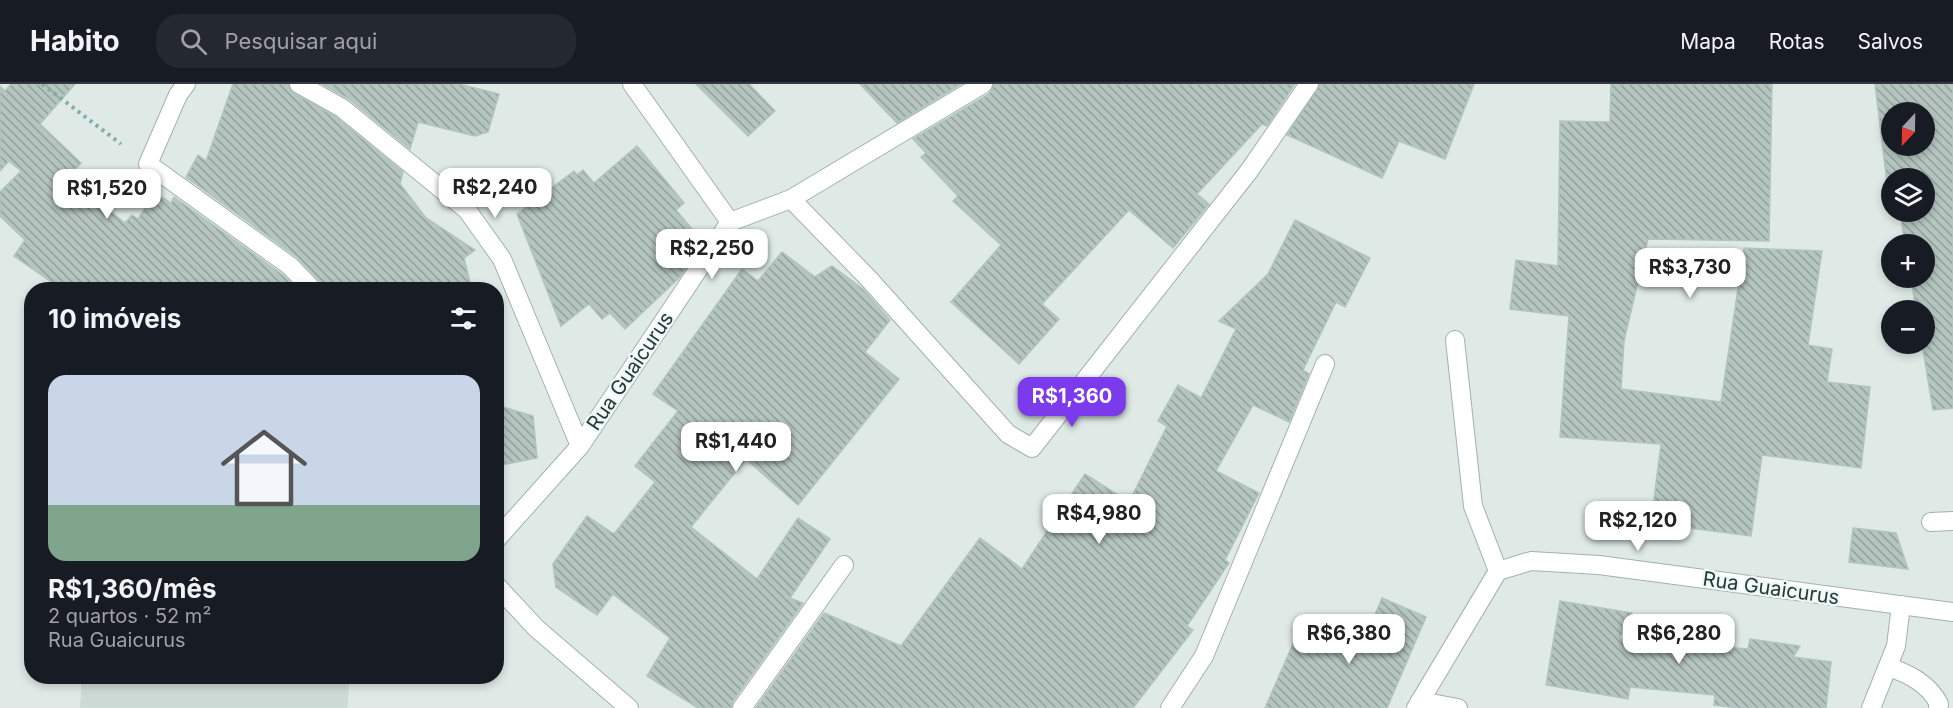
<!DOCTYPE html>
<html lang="pt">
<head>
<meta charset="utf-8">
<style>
  body { margin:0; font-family:Inter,sans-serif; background:#242831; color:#f1f3f6; height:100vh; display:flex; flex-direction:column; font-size:22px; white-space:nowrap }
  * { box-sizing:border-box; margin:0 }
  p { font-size:20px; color:#9ea1a6 }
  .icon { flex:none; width:33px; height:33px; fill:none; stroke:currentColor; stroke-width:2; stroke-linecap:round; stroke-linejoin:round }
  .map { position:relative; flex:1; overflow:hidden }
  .drawer { position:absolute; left:24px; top:198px; width:480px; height:402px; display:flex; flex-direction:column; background:#171b24; border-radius:24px; box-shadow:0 3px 9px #0003 }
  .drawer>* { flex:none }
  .needle { width:39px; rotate:202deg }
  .controls { position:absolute; left:1881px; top:18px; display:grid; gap:12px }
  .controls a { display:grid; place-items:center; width:54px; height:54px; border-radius:50%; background:#171b24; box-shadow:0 3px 9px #0003; font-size:30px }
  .price { position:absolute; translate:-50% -51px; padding:0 14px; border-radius:12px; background:#fff; color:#222; font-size:20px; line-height:39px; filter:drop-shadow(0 2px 3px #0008) }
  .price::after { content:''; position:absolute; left:50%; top:36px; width:18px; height:14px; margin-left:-9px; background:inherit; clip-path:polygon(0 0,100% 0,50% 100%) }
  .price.on { background:#7c3aed; color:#fff }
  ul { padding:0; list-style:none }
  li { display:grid; align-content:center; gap:12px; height:318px; padding:0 24px }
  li+li { border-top:2px solid #363941 }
  li span { display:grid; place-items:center; height:186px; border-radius:18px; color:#555 }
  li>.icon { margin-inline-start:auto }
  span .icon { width:108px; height:108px; fill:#fffc; stroke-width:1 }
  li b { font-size:26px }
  h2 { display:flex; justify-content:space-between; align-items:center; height:72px; padding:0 24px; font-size:26px }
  header { display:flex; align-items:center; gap:36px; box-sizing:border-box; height:84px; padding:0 30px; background:#171b24; border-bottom:2px solid #363941 }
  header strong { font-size:28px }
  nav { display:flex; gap:33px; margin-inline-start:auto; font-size:21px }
  .search { width:420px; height:54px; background:#242831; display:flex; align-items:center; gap:15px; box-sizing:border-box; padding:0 21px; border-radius:24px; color:#9ea1a6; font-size:22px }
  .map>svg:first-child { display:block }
  .built { fill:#cedad6 }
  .building { fill:url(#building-back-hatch); stroke:#b2c4bf; stroke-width:1.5; fill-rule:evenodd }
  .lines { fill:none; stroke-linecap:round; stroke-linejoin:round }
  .minor-casing { stroke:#a2b2ae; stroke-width:20 }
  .path { stroke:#80aea5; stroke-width:4; stroke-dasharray:3 4.5; stroke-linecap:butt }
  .minor { stroke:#fff; stroke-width:18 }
  .labels { text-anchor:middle; stroke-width:4.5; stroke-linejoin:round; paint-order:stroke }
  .street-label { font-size:20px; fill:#213a36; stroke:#f0f7f4 }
</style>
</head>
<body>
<header>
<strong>Habito</strong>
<div class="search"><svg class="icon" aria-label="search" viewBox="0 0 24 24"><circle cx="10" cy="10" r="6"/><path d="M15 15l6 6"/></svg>Pesquisar aqui</div>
<nav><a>Mapa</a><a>Rotas</a><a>Salvos</a></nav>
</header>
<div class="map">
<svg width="1953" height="624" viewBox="0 0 1953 624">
  <defs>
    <pattern id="building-back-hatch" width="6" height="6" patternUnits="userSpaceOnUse" patternTransform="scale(1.5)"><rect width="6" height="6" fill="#b5c5c0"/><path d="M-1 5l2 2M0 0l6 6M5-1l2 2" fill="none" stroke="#93a19d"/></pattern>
  </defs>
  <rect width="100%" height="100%" fill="#dfeae7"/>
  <polygon class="built" points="82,593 349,593 348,620 347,624 80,624"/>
  <g class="building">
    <polygon points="11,0 75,0 40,40 81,79 68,93 125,139 132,131 138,135 155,109 171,119 174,113 283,191 297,206 63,206 14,172 25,156 0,132 0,108 21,87 9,77 0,87 0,2 5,7"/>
    <polygon points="233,0 288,0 293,9 336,33 403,88 400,100 426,134 475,166 464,174 472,206 324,206 321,198 297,173 186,93 198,71 206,77"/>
    <polygon points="322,0 459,0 499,10 488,48 475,52 418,38 410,65 349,15"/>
    <polygon points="696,0 749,0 775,27 748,52"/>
    <polygon points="860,0 961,0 897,39"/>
    <polygon points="994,0 1295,0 1267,42 1262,40 1197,110 1209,120 1173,164 1129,126 1042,220 1059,235 1019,280 951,218 1001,161 953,117 958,112 921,73 926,69 913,55 989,10"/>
    <polygon points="1320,0 1474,0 1445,75 1399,57 1382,94 1287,51"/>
    <polygon points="1611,0 1772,0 1769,157 1648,155 1624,257 1621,305 1721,318 1744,164 1822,167 1808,261 1832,265 1827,298 1870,303 1861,384 1762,371 1751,452 1651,439 1661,360 1560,353 1569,232 1510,225 1516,176 1558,182 1560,37 1610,38"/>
    <path d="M 1875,0 L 1953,0 L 1953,324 L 1933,326 L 1922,260 L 1924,260 L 1924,226 L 1916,226 L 1911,194 L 1924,194 L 1924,160 L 1905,160 L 1900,128 L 1924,128 L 1924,94 L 1892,94 L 1892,99 L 1887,99 ZM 1892,28 L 1924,28 L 1924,62 L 1892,62 Z"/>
    <polygon points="637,62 684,119 676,126 703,158 679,194 625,245 610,229 602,235 589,220 561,242 517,130 574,87 577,91 583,86 594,99"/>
    <polygon points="1295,136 1370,174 1345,223 1336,218 1303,286 1309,290 1289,338 1253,321 1216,387 1259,409 1225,476 1229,479 1187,542 1193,546 1133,624 756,624 824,529 901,562 980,454 1022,485 1085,390 1129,418 1167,342 1158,337 1178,301 1201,314 1236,245 1219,237 1268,190"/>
    <polygon points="782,168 815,193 832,182 863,205 890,236 865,268 899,295 798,421 746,375 691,443 757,495 798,434 830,455 790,514 803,519 733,617 731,624 698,624 647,592 670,554 613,510 597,531 556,503 553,480 587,432 614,450 655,398 635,382 678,327 653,310 742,185 758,197"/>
    <polygon points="496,321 533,332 537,374 496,382"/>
    <polygon points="1853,444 1896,449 1908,485 1849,478"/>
    <polygon points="1382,514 1426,533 1387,624 1265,624 1300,544 1337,561 1342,549 1363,559"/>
    <polygon points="1560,517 1632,529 1619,555 1748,565 1750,555 1800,562 1793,573 1831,578 1826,624 1738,624 1714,621 1715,611 1630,603 1628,615 1546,601"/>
  </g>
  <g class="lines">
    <defs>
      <g id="minor">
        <polyline points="186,0 178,11 148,80 290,182 313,206"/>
        <polyline points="299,0 342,24 467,126 502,175 580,362"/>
        <polyline points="632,0 730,138"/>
        <polyline points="791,115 869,195 1008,350 1032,364 1249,87 1309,0"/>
        <polyline points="1455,256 1473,422 1498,487"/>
        <polyline points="1931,438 1953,437"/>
        <polyline points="496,456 580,362 730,138 791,115 983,0"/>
        <polyline points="496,501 536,544 629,624"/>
        <path d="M 1889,583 C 1909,590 1929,600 1939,620 L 1938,624"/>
        <polyline points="1420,617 1458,624"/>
        <polyline points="742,624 844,481"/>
        <polyline points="1170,624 1204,572 1325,280"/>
        <polyline points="1416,624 1498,487 1531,477 1599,481 1953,528"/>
        <polyline points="1871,624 1896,562 1901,521"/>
      </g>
    </defs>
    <use href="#minor" class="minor-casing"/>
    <polyline class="path" points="42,0 121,60"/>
    <use href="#minor" class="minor"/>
  </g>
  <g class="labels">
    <g class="street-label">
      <text transform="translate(630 287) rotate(-56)" y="7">Rua Guaicurus</text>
      <text transform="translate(1771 504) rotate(8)" y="7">Rua Guaicurus</text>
    </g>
  </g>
</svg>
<div class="controls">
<a><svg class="needle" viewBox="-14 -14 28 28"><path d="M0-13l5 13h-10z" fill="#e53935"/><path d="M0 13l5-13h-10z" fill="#9ea1a6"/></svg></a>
<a><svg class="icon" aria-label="layers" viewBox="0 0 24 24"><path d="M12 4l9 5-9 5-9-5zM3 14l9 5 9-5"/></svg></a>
<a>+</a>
<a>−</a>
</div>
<b class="price" style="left:495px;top:135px">R$2,240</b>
<b class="price" style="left:107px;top:136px">R$1,520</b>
<b class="price" style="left:712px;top:196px">R$2,250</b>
<b class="price" style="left:1690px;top:215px">R$3,730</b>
<b class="price on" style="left:1072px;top:344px">R$1,360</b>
<b class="price" style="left:736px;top:389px">R$1,440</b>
<b class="price" style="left:1099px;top:461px">R$4,980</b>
<b class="price" style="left:1638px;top:468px">R$2,120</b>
<b class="price" style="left:1349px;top:581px">R$6,380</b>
<b class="price" style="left:1679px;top:581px">R$6,280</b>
<section class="drawer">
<h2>10 imóveis<svg class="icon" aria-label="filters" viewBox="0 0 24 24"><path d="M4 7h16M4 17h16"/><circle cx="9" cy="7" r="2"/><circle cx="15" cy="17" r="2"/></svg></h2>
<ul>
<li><span style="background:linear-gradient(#c9d6e8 70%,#7fa58c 0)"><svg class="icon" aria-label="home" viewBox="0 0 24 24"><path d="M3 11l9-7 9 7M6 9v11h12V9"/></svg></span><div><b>R$1,360/mês</b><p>2 quartos · 52 m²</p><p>Rua Guaicurus</p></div></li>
</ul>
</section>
</div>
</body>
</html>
